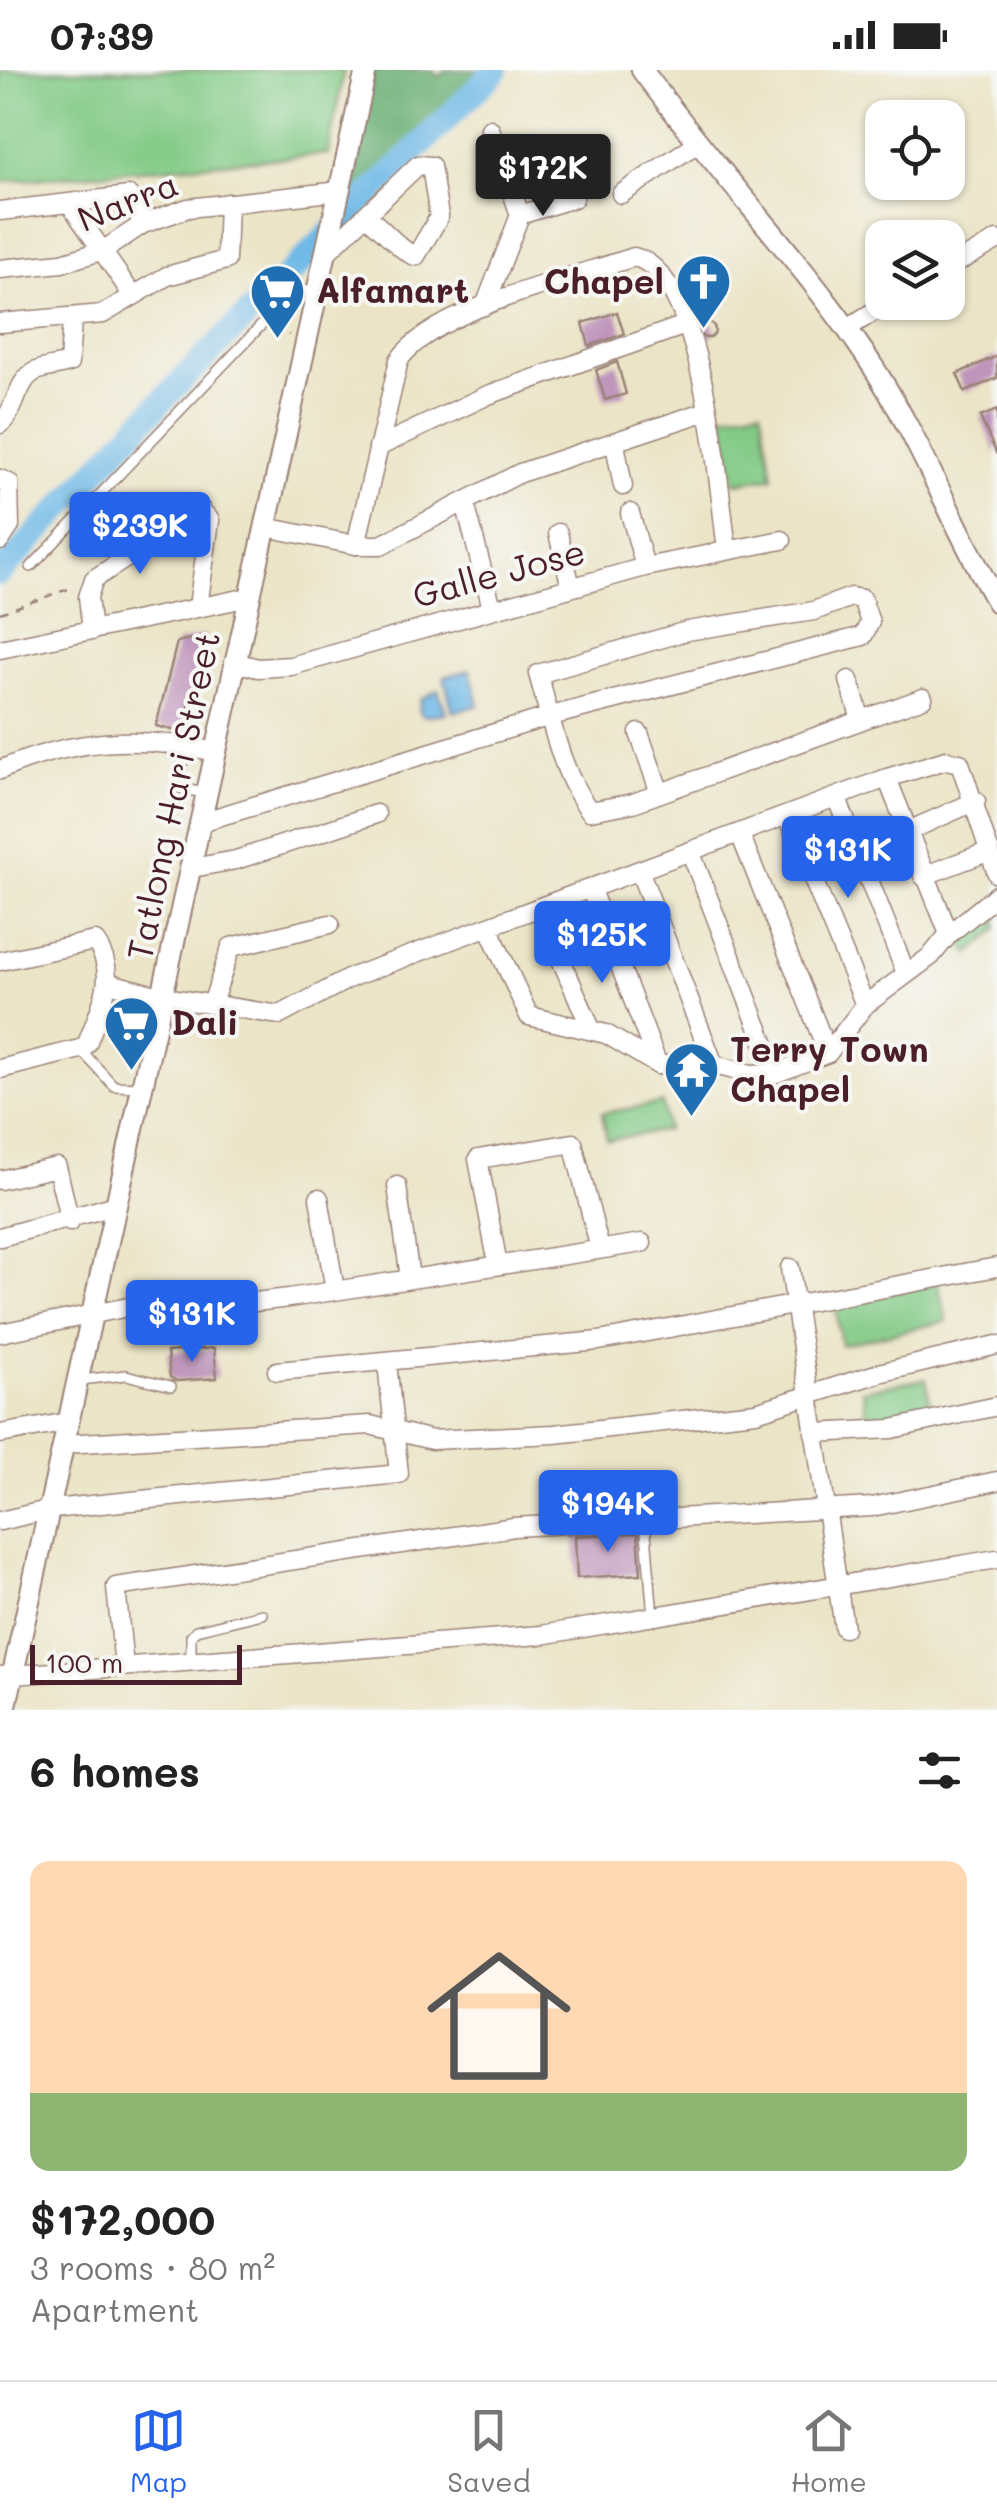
<!DOCTYPE html>
<html lang="en">
<head>
<meta charset="utf-8">
<style>
  body { margin:0; font-family:Mali,sans-serif; background:#f2f2f2; color:#222; height:100vh; display:flex; flex-direction:column; font-size:38px; white-space:nowrap }
  * { box-sizing:border-box; margin:0 }
  p { font-size:32px; color:#767676 }
  .icon { flex:none; width:55px; height:55px; fill:none; stroke:currentColor; stroke-width:2; stroke-linecap:round; stroke-linejoin:round }
  .map { position:relative; height:1640px; overflow:hidden }
  .panel { display:flex; flex-direction:column; background:#fff; flex:1 }
  .panel>* { flex:none }
  .fabs { position:absolute; left:865px; top:30px; display:grid; gap:20px }
  .fabs a { display:grid; place-items:center; width:100px; height:100px; border-radius:20px; background:#fff; box-shadow:0 2px 8px #0004; font-size:50px }
  .scale { position:absolute; left:30px; bottom:25px; width:212px; box-sizing:border-box; padding-left:10px; border:5px solid #4a1f2b; border-top:0; font-size:28px; line-height:35px; white-space:nowrap; color:#4a1f2b; -webkit-text-stroke:8px #f6f6f2; paint-order:stroke }
  .price { position:absolute; translate:-50% -85px; padding:0 22px; border-radius:10px; background:#2563eb; color:#fff; font-size:32px; line-height:65px; filter:drop-shadow(0 2px 5px #0008) }
  .price::after { content:''; position:absolute; left:50%; top:60px; width:30px; height:22px; margin-left:-15px; background:inherit; clip-path:polygon(0 0,100% 0,50% 100%) }
  .price.selected { background:#222; color:#fff }
  ul { padding:0; list-style:none }
  li { display:grid; align-content:center; gap:20px; height:530px; padding:0 30px }
  li+li { border-top:2px solid #e0e0e0 }
  li span { display:grid; place-items:center; height:310px; border-radius:20px; color:#555 }
  li>.icon { margin-inline-start:auto }
  span .icon { width:180px; height:180px; fill:#fffc; stroke-width:1 }
  li b { font-size:42px }
  h2 { display:flex; justify-content:space-between; align-items:center; height:120px; padding:0 30px; font-size:42px }
  .status { display:flex; justify-content:space-between; align-items:center; height:70px; padding:0 50px; background:#fff; direction:ltr }
  .status svg { height:28px; fill:currentColor }
  .tab-bar { display:flex; justify-content:space-around; align-items:center; height:140px; border-top:2px solid #e0e0e0; background:#fff; font-size:28px; color:#767676 }
  .tab-bar a { display:grid; justify-items:center; gap:5px }
  .tab-bar .selected { color:#2563eb }
  .map>svg:first-child { display:block }
  .green { fill:#82ca86; stroke:#667458; stroke-width:2.5 }
  .forest { fill:#69ae73; stroke:#5a664f; stroke-width:2.5 }
  .water { fill:#6fb9e7; stroke:#5c6c89; stroke-width:2.5 }
  .lines { fill:none; stroke-linecap:round; stroke-linejoin:round }
  .river { stroke:#6fb9e7; stroke-width:25 }
  .building { fill:#bf95bc }
  .service-casing { stroke:#9a8278; stroke-width:12 }
  .minor-casing { stroke:#9a8278; stroke-width:21 }
  .tertiary-casing { stroke:#9a8278; stroke-width:24 }
  .path { stroke:#9a8278; stroke-width:2.5; stroke-dasharray:8 8; stroke-linecap:butt }
  .service { stroke:#fff; stroke-width:9 }
  .minor { stroke:#fff; stroke-width:18 }
  .tertiary { stroke:#fff; stroke-width:20 }
  .labels { text-anchor:middle; stroke-width:8; stroke-linejoin:round; paint-order:stroke }
  .street-label { font-size:35px; fill:#4a1f2b; stroke:#f6f6f2 }
  .poi-label { font-size:35px; font-weight:bold; fill:#4a1f2b; stroke:#f6f6f2; text-anchor:start }
</style>
</head>
<body>
<div class="status"><b>07:39</b><svg viewBox="0 0 49 12"><path d="M0 12V9h3v3zM5 12V6h3v6zM10 12V3h3v9zM15 12V0h3v12zM26 1h20v11H26zM47 4h2v5h-2z"/></svg></div>
<div class="map">
<svg width="997" height="1640" viewBox="0 0 997 1640">
  <rect width="100%" height="100%" fill="#f6f6f2"/>
  <filter id="ink" filterUnits="userSpaceOnUse"><feTurbulence type="fractalNoise" baseFrequency=".01" numOctaves="2"/><feDisplacementMap in="SourceGraphic" scale="20" xChannelSelector="R" yChannelSelector="G"/><feConvolveMatrix kernelMatrix="1 2 1 2 8 2 1 2 1" color-interpolation-filters="sRGB"/></filter>
  <filter id="wash" filterUnits="userSpaceOnUse"><feTurbulence type="fractalNoise" baseFrequency=".0048" numOctaves="4" result="noise"/><feDisplacementMap in="SourceGraphic" scale="40" xChannelSelector="R" yChannelSelector="G"/><feGaussianBlur stdDeviation="2.25" result="paint"/><feColorMatrix in="noise" values="0 0 0 0 0 0 0 0 0 0 0 0 0 0 0 0 0 1.4 0 .05"/><feComposite in="paint" operator="in"/></filter>
  <g filter="url(#wash)">
    <rect width="100%" height="100%" fill="#ebe4c6"/>
    <g class="green">
      <polygon points="0,0 344,0 328,84 0,112"/>
      <polygon points="761,339 773,407 735,413 723,345"/>
      <polygon points="997,829 997,860 969,884 954,866"/>
      <polygon points="662,1033 667,1060 607,1070 602,1043"/>
      <polygon points="938,1213 947,1251 841,1275 835,1233"/>
      <polygon points="926,1309 932,1342 868,1353 862,1320"/>
    </g>
    <polygon class="forest" points="372,0 432,0 439,7 445,0 496,0 350,144"/>
    <g class="water">
      <polygon points="470,600 479,635 453,642 444,607"/>
      <polygon points="438,620 446,643 424,646 419,642 421,629"/>
    </g>
    <g class="lines">
      <polyline class="river" points="0,503 178,314 496,0"/>
    </g>
    <g id="blocks">
      <g class="building">
        <polygon points="617,242 624,264 589,276 583,253"/>
        <circle cx="707" cy="260" r="8"/>
        <polygon points="997,286 997,308 965,322 957,304"/>
        <polygon points="617,292 626,324 605,330 596,300"/>
        <polygon points="997,340 997,385 980,347"/>
        <polygon points="206,565 182,662 156,656 177,572"/>
        <polygon points="214,1278 217,1308 177,1311 170,1307 167,1282"/>
        <polygon points="638,1463 641,1504 577,1508 575,1466"/>
      </g>
    </g>
  </g>
  <g filter="url(#ink)">
    <use href="#blocks" fill-opacity="0" stroke="#9a8278" stroke-width="2.5"/>
    <g class="lines">
      <defs>
        <g id="service">
          <polyline points="31,497 292,223 301,219 315,224"/>
          <polyline points="186,677 177,718 205,723"/>
          <polyline points="80,979 114,1016 140,1017"/>
          <polyline points="80,1310 126,1305 171,1316"/>
          <polyline points="645,1450 653,1547"/>
          <polyline points="191,1590 191,1566 196,1560 262,1544"/>
        </g>
        <g id="minor">
          <polyline points="621,124 696,74"/>
          <polyline points="70,134 133,226"/>
          <polyline points="0,141 129,126 143,154"/>
          <polyline points="520,145 574,128"/>
          <path d="M 328,181 L 418,95 L 431,96 L 439,147 L 416,186 C 403,184 382,157 367,147"/>
          <polyline points="948,198 997,170"/>
          <polyline points="0,199 62,193 104,180 143,154 188,138 340,121"/>
          <polyline points="485,236 520,145 490,59"/>
          <polyline points="0,253 103,244 167,206 226,190 228,133"/>
          <polyline points="846,259 889,232"/>
          <path d="M 0,354 C 17,341 16,310 36,301 C 46,297 59,296 69,293 L 72,250"/>
          <polyline points="615,374 623,416"/>
          <polyline points="378,377 488,325 688,254"/>
          <polyline points="0,409 9,413 10,456 0,471"/>
          <polyline points="465,433 492,538"/>
          <polyline points="630,443 645,497"/>
          <polyline points="265,457 356,475 381,475 520,403 707,341"/>
          <polyline points="558,463 571,517"/>
          <path d="M 356,475 L 399,290 C 435,238 572,208 634,187 C 704,203 718,417 727,479"/>
          <polyline points="92,561 88,527 94,509 201,440 210,450 198,537"/>
          <polyline points="0,579 250,527"/>
          <polyline points="234,592 258,598 291,596 645,497 782,470"/>
          <polyline points="849,610 861,650"/>
          <polyline points="639,663 660,723"/>
          <path d="M 0,700 C 74,668 138,665 217,682"/>
          <polyline points="887,708 949,864"/>
          <polyline points="837,729 905,901"/>
          <polyline points="787,746 865,935"/>
          <path d="M 201,752 L 551,646 L 863,566 L 870,552 L 862,529 L 851,527 L 814,541 L 687,561 L 538,604 C 551,648 561,705 590,741 L 633,733 L 923,628"/>
          <polyline points="906,762 976,731"/>
          <polyline points="740,764 828,983"/>
          <polyline points="691,783 776,1003"/>
          <polyline points="192,798 236,790 376,744"/>
          <polyline points="640,802 714,995"/>
          <polyline points="923,806 990,781"/>
          <polyline points="591,820 658,995"/>
          <polyline points="540,841 592,961"/>
          <polyline points="489,859 529,946 606,964 658,995 714,995 751,1004 776,1003 828,983 865,935 931,886 949,864 997,825"/>
          <path d="M 0,891 L 95,871 C 120,906 100,937 87,974 L 80,979 L 0,999"/>
          <polyline points="109,913 164,927 280,945 352,907 887,708 946,690 960,693 997,804"/>
          <polyline points="212,934 231,877 330,854"/>
          <polyline points="0,1110 57,1097 70,1152"/>
          <polyline points="397,1116 410,1208"/>
          <polyline points="319,1128 335,1220"/>
          <polyline points="0,1167 117,1135"/>
          <polyline points="498,1195 478,1089 573,1073 600,1179"/>
          <polyline points="790,1198 844,1558"/>
          <polyline points="0,1263 148,1233 194,1239 289,1228 642,1173"/>
          <polyline points="277,1301 599,1271 997,1197"/>
          <polyline points="814,1363 892,1359 997,1336"/>
          <polyline points="0,1364 69,1352"/>
          <polyline points="66,1374 370,1355 432,1370 554,1364 756,1342 879,1303 997,1275"/>
          <polyline points="0,1451 52,1439 399,1404 387,1293"/>
          <polyline points="124,1597 116,1517 514,1457 872,1437 997,1411"/>
          <polyline points="0,1606 541,1565 997,1489"/>
        </g>
        <g id="tertiary">
          <path d="M 642,0 C 714,98 800,188 868,289 C 919,365 951,453 997,532"/>
          <polyline points="5,1640 366,0"/>
        </g>
      </defs>
      <use href="#service" class="service-casing"/>
      <use href="#minor" class="minor-casing"/>
      <use href="#tertiary" class="tertiary-casing"/>
      <g class="path">
        <polyline points="274,257 289,265"/>
        <polyline points="0,543 74,517"/>
      </g>
      <use href="#service" class="service"/>
      <use href="#minor" class="minor"/>
      <use href="#tertiary" class="tertiary"/>
    </g>
  </g>
  <defs>
    <symbol id="church-pin" viewBox="-11 -11 22 30"><path d="M0 17L-7.5 6A9.5 9.5 0 1 1 7.5 6Z" fill="#1f6fb2" stroke="#f6f6f2"/><path d="M-1.2-6h2.4v3.5h3.3v2.4h-3.3V6h-2.4V-.1h-3.3v-2.4h3.3Z" fill="#fff"/></symbol>
    <symbol id="supermarket-pin" viewBox="-11 -11 22 30"><path d="M0 17L-7.5 6A9.5 9.5 0 1 1 7.5 6Z" fill="#1f6fb2" stroke="#f6f6f2"/><path d="M-6-5.5h2.5l.6 2H6L4.5 2H-2.5L-4.4-4H-6ZM-1.5 3.2a1.3 1.3 0 1 0 .1 0ZM3 3.2a1.3 1.3 0 1 0 .1 0Z" fill="#fff"/></symbol>
    <symbol id="temple-pin" viewBox="-11 -11 22 30"><path d="M0 17L-7.5 6A9.5 9.5 0 1 1 7.5 6Z" fill="#1f6fb2" stroke="#f6f6f2"/><path d="M0-6L5-2H3V0L6.5 2.5H4V6H1.5V3h-3V6H-4V2.5H-6.5L-3 0V-2H-5Z" fill="#fff"/></symbol>
  </defs>
  <g fill-rule="evenodd">
    <use href="#church-pin" x="672" y="180" width="63" height="86"/>
    <use href="#supermarket-pin" x="246" y="190" width="63" height="86"/>
    <use href="#supermarket-pin" x="100" y="922" width="63" height="86"/>
    <use href="#temple-pin" x="660" y="968" width="63" height="86"/>
  </g>
  <g class="labels">
    <g class="street-label">
      <text transform="translate(128 132) rotate(-22)" y="12">Narra</text>
      <text transform="translate(499 504) rotate(-15)" y="12">Galle Jose</text>
      <text transform="translate(174 726) rotate(-78)" y="12">Tatlong Hari Street</text>
    </g>
    <g class="poi-label">
      <text x="664" y="224" text-anchor="end">Chapel</text>
      <text x="316" y="233">Alfamart</text>
      <text x="171" y="965">Dali</text>
      <text x="730" y="992">Terry Town<tspan x="730" dy="40">Chapel</tspan></text>
    </g>
  </g>
</svg>
<div class="fabs">
<a><svg class="icon" aria-label="locate" viewBox="0 0 24 24"><circle cx="12" cy="12" r="6"/><path d="M12 2v4M12 18v4M2 12h4M18 12h4"/></svg></a>
<a><svg class="icon" aria-label="layers" viewBox="0 0 24 24"><path d="M12 4l9 5-9 5-9-5zM3 14l9 5 9-5"/></svg></a>
</div>
<div class="scale">100 m</div>
<b class="price selected" style="left:543px;top:149px">$172K</b>
<b class="price" style="left:140px;top:507px">$239K</b>
<b class="price" style="left:848px;top:831px">$131K</b>
<b class="price" style="left:602px;top:916px">$125K</b>
<b class="price" style="left:192px;top:1295px">$131K</b>
<b class="price" style="left:608px;top:1485px">$194K</b>
</div>
<section class="panel">
<h2>6 homes<svg class="icon" aria-label="filters" viewBox="0 0 24 24"><path d="M4 7h16M4 17h16"/><circle cx="9" cy="7" r="2"/><circle cx="15" cy="17" r="2"/></svg></h2>
<ul>
<li><span style="background:linear-gradient(#ffd9b3 75%,#8fb573 0)"><svg class="icon" aria-label="home" viewBox="0 0 24 24"><path d="M3 11l9-7 9 7M6 9v11h12V9"/></svg></span><div><b>$172,000</b><p>3 rooms · 80 m²</p><p>Apartment</p></div></li>
</ul>
</section>
<nav class="tab-bar">
<a class="selected"><svg class="icon" aria-label="map" viewBox="0 0 24 24"><path d="M3 6l6-2 6 2 6-2v14l-6 2-6-2-6 2zM9 4v14M15 6v14"/></svg>Map</a>
<a><svg class="icon" aria-label="saved" viewBox="0 0 24 24"><path d="M7 4h10v16l-5-4-5 4z"/></svg>Saved</a>
<a><svg class="icon" aria-label="home" viewBox="0 0 24 24"><path d="M3 11l9-7 9 7M6 9v11h12V9"/></svg>Home</a>
</nav>
</body>
</html>
